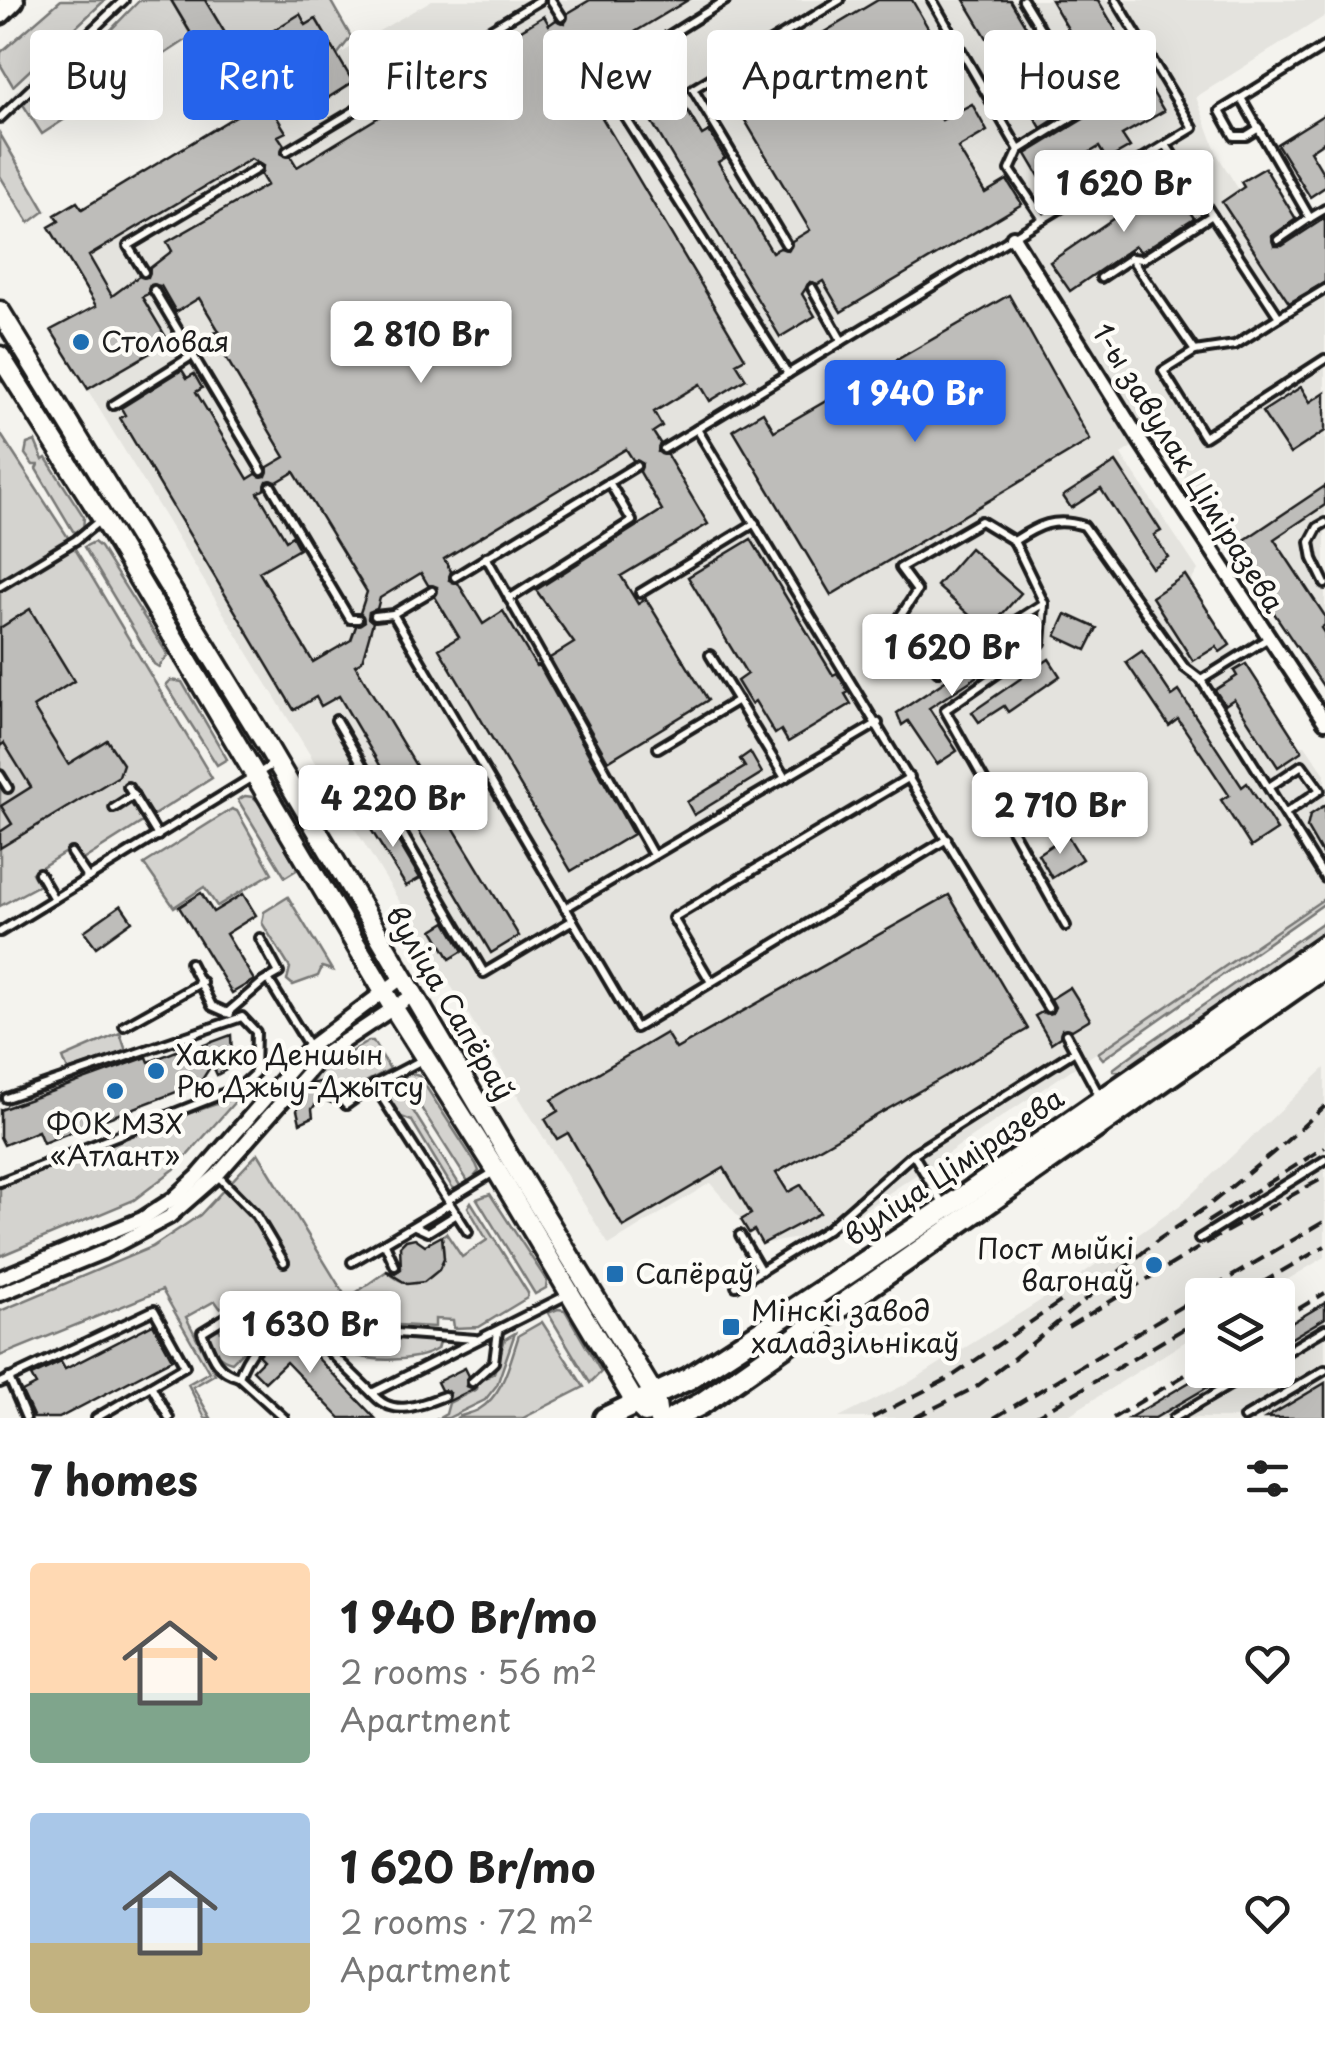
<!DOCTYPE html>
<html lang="en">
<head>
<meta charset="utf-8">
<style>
  body { margin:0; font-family:"Playpen Sans",sans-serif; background:#f6f6f6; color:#222; height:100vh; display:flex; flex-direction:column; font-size:38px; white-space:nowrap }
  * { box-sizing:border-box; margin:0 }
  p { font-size:32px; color:#767676 }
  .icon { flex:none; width:55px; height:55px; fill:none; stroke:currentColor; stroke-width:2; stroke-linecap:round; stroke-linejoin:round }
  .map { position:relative; height:1418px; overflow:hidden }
  .details { display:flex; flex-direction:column; background:#fff; flex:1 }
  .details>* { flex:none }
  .guide { position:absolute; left:30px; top:30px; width:1265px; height:90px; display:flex; gap:20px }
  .controls { position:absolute; left:1185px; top:1278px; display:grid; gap:20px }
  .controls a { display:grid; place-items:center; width:110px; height:110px; border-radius:10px; background:#fff; box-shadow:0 10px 40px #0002; font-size:50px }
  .price { position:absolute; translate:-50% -85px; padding:0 22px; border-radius:10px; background:#fff; color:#222; font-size:32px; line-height:65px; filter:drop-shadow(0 2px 5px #0008) }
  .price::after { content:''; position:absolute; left:50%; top:60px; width:30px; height:22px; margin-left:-15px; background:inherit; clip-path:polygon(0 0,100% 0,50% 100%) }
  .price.current { background:#2563eb; color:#fff }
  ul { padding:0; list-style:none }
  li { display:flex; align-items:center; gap:30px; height:250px; padding:0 30px }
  li span { display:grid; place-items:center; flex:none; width:280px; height:200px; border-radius:10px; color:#555 }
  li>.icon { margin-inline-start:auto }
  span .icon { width:120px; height:120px; fill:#fffc; stroke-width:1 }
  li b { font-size:42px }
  h2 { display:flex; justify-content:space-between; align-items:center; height:120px; padding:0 30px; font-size:42px }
  .tag { padding:0 35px; border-radius:10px; background:#fff; box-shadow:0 10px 40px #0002; font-size:35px; line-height:90px }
  .tag.current { background:#2563eb; color:#fff }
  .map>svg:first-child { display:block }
  .built { fill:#e4e3de }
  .green { fill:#d4d3cf; stroke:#787876; stroke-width:2.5 }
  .building { fill:#bebdba; stroke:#1c1c1c; stroke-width:2.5; fill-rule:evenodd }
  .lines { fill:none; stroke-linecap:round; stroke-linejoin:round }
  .lane-casing { stroke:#1c1c1c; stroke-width:14 }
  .street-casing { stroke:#1c1c1c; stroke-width:20 }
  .secondary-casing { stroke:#1c1c1c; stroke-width:25 }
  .primary-casing { stroke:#1c1c1c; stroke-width:28 }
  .lane { stroke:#fdfcf7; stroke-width:6 }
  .street { stroke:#fdfcf7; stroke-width:12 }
  .secondary { stroke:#fdfcf7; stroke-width:18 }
  .primary { stroke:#fdfcf7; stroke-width:20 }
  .rail { stroke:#1c1c1c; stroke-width:4; stroke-dasharray:15 8; stroke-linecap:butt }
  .poi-dot { fill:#1f6fb2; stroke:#fdfcf7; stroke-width:4 }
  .labels { text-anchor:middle; stroke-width:9; stroke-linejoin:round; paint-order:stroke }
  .poi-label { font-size:28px; fill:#1c1c1c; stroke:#fdfcf7; text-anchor:start }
  .street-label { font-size:28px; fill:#1c1c1c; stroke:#fdfcf7 }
</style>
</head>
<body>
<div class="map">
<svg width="1325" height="1418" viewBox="0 0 1325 1418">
  <rect width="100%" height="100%" fill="#f4f3ee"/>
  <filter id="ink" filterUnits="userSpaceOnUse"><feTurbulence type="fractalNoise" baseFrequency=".01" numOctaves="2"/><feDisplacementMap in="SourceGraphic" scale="20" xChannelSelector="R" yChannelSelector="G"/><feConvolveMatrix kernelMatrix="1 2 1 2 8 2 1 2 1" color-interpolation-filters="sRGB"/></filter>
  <g filter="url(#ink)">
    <g class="built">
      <polygon points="171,0 205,0 237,52 300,14 316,19 338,55 432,0 1325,0 1325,16 1196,97 1218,156 1239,190 1222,202 1288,303 1325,282 1325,689 1155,432 1121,454 1198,570 1190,583 1299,747 1305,745 1325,774 1325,898 830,1233 762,1244 710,1183 609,1245 51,330 95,305 49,227 58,221 55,215 77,202 82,209 239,114"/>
      <polygon points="1325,1068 1325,1257 1262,1295 1202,1295 1202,1331 1064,1418 839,1418 910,1382 1072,1281 1179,1206"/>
      <polygon points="1325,1303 1325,1418 1129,1418 1210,1370 1278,1370 1278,1331"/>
    </g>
    <g class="green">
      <polygon points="61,0 105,0 13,86 0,64 1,52"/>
      <polygon points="140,0 171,0 192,36 42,134 22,103 37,91 45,97"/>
      <polygon points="205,0 330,0 351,37 337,55 316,19 306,25 300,15 237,53"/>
      <polygon points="0,134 45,211 29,223 0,176"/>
      <polygon points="0,433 71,542 212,778 81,861 72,848 32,873 39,885 0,906"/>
      <polygon points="35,441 43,460 46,458 84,517 83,530 78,533 73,531 36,469 38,465 33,465 25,454 27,444"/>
      <polygon points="94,542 100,547 168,655 159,667 154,664 84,547"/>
      <polygon points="171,680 182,682 227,759 217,765 166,685"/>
      <polygon points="245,796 253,797 259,802 298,869 285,877 238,800"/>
      <polygon points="232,809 237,811 272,873 217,906 204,887 174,907 144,864"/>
      <polygon points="288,897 332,970 322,967 318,976 293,985 287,980 290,968 262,923 264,912"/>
      <polygon points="1325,898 1325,903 1103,1059 1098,1053"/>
      <polygon points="1325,921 1325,931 1141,1061 1123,1072 1114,1071 1113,1069 1137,1051"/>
      <polygon points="120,1033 126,1051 68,1071 63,1058"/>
      <polygon points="369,1041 373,1041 390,1069 358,1086 348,1098 334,1083 311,1084 319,1071"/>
      <polygon points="410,1073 419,1076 476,1164 479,1171 469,1183 402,1078"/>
      <polygon points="395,1082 461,1187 458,1190 452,1187 412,1121 399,1116 384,1090"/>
      <polygon points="240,1096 177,1167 134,1200 0,1256 0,1188 145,1129 150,1132 162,1128 167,1121"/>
      <path d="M 258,1153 L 347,1299 L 387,1271 C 407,1292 433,1284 444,1259 L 442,1236 L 446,1233 L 462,1257 L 487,1240 L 468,1207 L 471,1202 L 528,1293 L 527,1298 L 479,1327 L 454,1328 L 453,1320 L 435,1319 L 435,1327 L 323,1321 L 295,1315 L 281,1317 L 270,1324 L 232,1362 C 219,1359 211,1349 207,1336 L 218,1329 L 228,1336 L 244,1323 L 232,1302 L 220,1308 L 215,1301 L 186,1317 L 215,1374 L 193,1387 L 211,1418 L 205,1418 L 188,1384 L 209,1372 L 162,1290 L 0,1356 L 0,1311 L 152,1247 L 200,1215 Z"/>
      <polygon points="490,1194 547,1281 546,1288 535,1294 477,1199"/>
      <polygon points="558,1309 565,1310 601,1372 590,1383 548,1313"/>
      <path d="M 542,1322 L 584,1387 L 523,1418 L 456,1418 C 464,1414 470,1414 478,1410 C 504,1395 510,1361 519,1335 Z"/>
      <polygon points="515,1333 497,1385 485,1400 448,1418 439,1418 446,1414 449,1403 477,1389 478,1383 494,1373 505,1339"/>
      <path d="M 343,1337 L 437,1340 L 439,1342 L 437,1349 C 417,1363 357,1364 340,1347 Z"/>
    </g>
    <g class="building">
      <path d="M 171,0 L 205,0 L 237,53 L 300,14 L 306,25 L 316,19 L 353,82 L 326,99 L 320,90 L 276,116 L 286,132 L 278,136 L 284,145 L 281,154 L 291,157 L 297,167 L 544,16 L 549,25 L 556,20 L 565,23 L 568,13 L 590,0 L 688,0 L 595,56 L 586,54 L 583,63 L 573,69 L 745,358 L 736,363 L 746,379 L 710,401 L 700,384 L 654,412 L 662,426 L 653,432 L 660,443 L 658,452 L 667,455 L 708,524 L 621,576 L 638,604 L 646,599 L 708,700 L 608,761 L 550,658 L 574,643 L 536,590 L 662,510 L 640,472 L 642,463 L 633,460 L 626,449 L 444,559 L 451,571 L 449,580 L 458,583 L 483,624 L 503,611 L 536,666 L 539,665 L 633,834 L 571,871 L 439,649 L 459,637 L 435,597 L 437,587 L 428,585 L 421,573 L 380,598 L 377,609 L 369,612 L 368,618 L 373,622 L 362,661 L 355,665 L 519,936 L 491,953 L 339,696 L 321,706 L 316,697 L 294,710 L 120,418 L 125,415 L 121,408 L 182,370 L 187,378 L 194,374 L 202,388 L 196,392 L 248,479 L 256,474 L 266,476 L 268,467 L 285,457 L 212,334 L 219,331 L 199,298 L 176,312 L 161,286 L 150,285 L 148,294 L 142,297 L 169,342 L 88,389 L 51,330 L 96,306 L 49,227 L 59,221 L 55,215 L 77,202 L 82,209 L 239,114 ZM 251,159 L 263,166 L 261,175 L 267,185 L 167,242 L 172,251 L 150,268 L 148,277 L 139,276 L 112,296 L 89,256 ZM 294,472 L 367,592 L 360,613 L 364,622 L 356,626 L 351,640 L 313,662 L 259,572 L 299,549 L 292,536 L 286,540 L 258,493 L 265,489 L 267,481 L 277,482 Z"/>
      <polygon points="878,0 912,0 947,61 917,78 942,120 972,104 987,131 958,148 985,193 1007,180 1022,204 841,312 823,281 818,284 810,282 802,294 815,316 780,337 641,104 672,85 702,135 709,131 725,158 718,162 772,252 780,248 789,250 792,241 810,230 727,90"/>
      <polygon points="964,0 1010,0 1074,107 1041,128"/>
      <polygon points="1051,0 1098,0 1164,111 1122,135 1130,147 1107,160 1099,147 1042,181 1026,154 1111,102"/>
      <polygon points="1325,114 1325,141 1310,151 1325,176 1325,187 1310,197 1277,144"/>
      <polygon points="1265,168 1296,219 1272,236 1274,246 1282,246 1325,218 1325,282 1289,303 1222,202 1244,187 1241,182"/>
      <polygon points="1168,181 1194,218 1141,252 1135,246 1070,291 1050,262"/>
      <polygon points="1009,295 1090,440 831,595 733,430 763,412 774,431"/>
      <polygon points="1301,387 1310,402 1325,392 1325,431 1290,454 1262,412"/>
      <polygon points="1116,462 1161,531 1154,535 1168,557 1152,568 1101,489 1071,508 1063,496"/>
      <polygon points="1325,486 1325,505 1274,539 1325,616 1325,625 1321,628 1325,634 1325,689 1231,549"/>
      <polygon points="751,539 833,675 837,673 849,692 845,694 851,704 788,742 781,730 775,734 755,701 751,704 737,681 747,674 688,577"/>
      <polygon points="970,548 1021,593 987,631 937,586"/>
      <polygon points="1185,575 1230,645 1220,652 1216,647 1193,661 1152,597"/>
      <polygon points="30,609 74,681 33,707 68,764 107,740 123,764 119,776 0,848 0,832 12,824 1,806 31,787 4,743 0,746 0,628"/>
      <polygon points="1066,614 1097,628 1086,650 1056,636"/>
      <polygon points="1022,630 1030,642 929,708 957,751 937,764 908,721 902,725 897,713"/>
      <polygon points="1142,651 1172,696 1179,691 1242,787 1247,783 1277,830 1251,847 1221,800 1229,795 1178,719 1169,726 1126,662"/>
      <polygon points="1049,659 1060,676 1008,712 1004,706 979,722 972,712"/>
      <polygon points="1246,664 1302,751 1278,767 1234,699 1225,705 1215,690 1237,676 1234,671"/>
      <polygon points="750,752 762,773 694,815 687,802 745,767 740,759"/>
      <polygon points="1325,805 1325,859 1307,828 1310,815"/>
      <polygon points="382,814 420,878 406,886 367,823"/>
      <polygon points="1067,835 1082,859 1052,878 1038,854"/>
      <polygon points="201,893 213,912 243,894 256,915 226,934 254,980 232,993 179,907"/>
      <polygon points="949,895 1028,1029 776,1173 788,1192 801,1185 820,1213 762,1244 754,1230 749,1233 741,1220 751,1214 724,1168 623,1227 568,1133 557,1139 545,1119 558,1111 552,1100 666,1033 676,1049"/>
      <polygon points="121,905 132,921 96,947 84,931"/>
      <polygon points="446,922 463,951 450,959 433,930"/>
      <polygon points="1070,987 1090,1019 1072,1030 1062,1029 1060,1037 1051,1043 1035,1016 1042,1012 1052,1013 1055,1007 1051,999"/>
      <polygon points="231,1035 232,1057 226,1070 217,1075 212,1064 200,1083 43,1143 38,1131 4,1145 0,1137 0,1110 147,1057 149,1062 194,1044 196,1048"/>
      <polygon points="319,1082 334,1083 346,1094 337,1095 336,1105 320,1098 312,1109 313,1117 300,1123 297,1110 299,1098 311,1084"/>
      <polygon points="442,1236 444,1259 439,1270 424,1282 407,1284 386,1271 395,1273 401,1269 400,1246 406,1240 415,1238 425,1245"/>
      <polygon points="1325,1303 1325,1318 1278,1346 1278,1331"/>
      <polygon points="153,1324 172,1359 59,1418 34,1418 22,1392 36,1385 31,1376 61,1362 65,1369"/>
      <polygon points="279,1334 283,1338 289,1336 298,1339 304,1352 308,1348 375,1418 340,1418 286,1362 265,1382 253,1370 263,1360 258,1355"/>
      <polygon points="465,1368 469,1376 466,1386 475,1388 447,1402 450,1393 441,1390 437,1382"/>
      <polygon points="1210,1370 1237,1370 1155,1418 1129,1418"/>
      <polygon points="1325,1383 1325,1418 1266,1418"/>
    </g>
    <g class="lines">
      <defs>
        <g id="lane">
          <polyline points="551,0 562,17"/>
          <polyline points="932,0 1019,150 1088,107 1023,0"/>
          <polyline points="589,60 788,374"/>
          <polyline points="601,78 726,0"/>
          <polyline points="1241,98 1310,218 1325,209"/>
          <polyline points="0,118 124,0"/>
          <polyline points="1259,128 1246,136 1234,136 1220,111 1325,46"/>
          <polyline points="1166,145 1279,317 1325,289"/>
          <polyline points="1019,150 1010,170 1043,219"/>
          <polyline points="287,151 540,0"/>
          <polyline points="1278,240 1310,218"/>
          <polyline points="786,244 693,89 840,0"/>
          <polyline points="1131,258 1195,351 1163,371 1204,437 1325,359"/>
          <polyline points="144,272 128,246 257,169"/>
          <polyline points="1101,278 1131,258 1143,259 1212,215"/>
          <polyline points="812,288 842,341"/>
          <polyline points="154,290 262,471"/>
          <polyline points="1195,351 1235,345 1279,317"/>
          <polyline points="113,405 193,355"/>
          <polyline points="697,429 1048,1008"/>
          <polyline points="664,449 1193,128 1116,0"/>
          <polyline points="271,486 350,619 358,619"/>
          <polyline points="1325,523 1318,527 1310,542 1313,559 1325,584"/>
          <path d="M 1014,541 L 981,521 L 900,568 L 917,591 L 894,626 L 938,671 L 1044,603 L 1014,541 C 1039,525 1054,517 1084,526 L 1184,667 L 1201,680 L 1325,878"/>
          <polyline points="486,557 653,855"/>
          <polyline points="455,577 636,466"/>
          <polyline points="0,586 76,540 99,521"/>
          <polyline points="640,593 755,523"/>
          <polyline points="509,599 632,521 609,482"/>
          <polyline points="1044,605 1041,643 945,710 1066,926"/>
          <polyline points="393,614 636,1028 947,839"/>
          <polyline points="375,616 393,614 432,591"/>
          <polyline points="710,655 785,778"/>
          <polyline points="1201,680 1267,639"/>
          <polyline points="336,720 484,973 573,920"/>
          <polyline points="658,748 738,700"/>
          <polyline points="0,775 8,788"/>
          <polyline points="128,787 158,836"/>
          <polyline points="1269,787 1302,765 1320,790 1286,813"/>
          <polyline points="114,808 134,795"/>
          <polyline points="71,853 88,878"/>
          <polyline points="39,873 54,899"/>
          <polyline points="565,908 878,723"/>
          <polyline points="0,932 275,763"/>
          <polyline points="190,963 212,1006 230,1014"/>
          <polyline points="268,979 309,1046"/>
          <polyline points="711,982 673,918 910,777"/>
          <polyline points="227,1013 263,982 279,973 260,938"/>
          <polyline points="124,1026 202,982"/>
          <polyline points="1066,1034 1099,1095"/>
          <polyline points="374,1085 422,1060"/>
          <polyline points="342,1100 346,1105 374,1085 468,1232"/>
          <polyline points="218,1176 256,1215 284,1262"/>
          <polyline points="0,1182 240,1087 255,1073 256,1032 242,1017 6,1098"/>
          <polyline points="448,1200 494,1172"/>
          <polyline points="945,1207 913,1154 1075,1051"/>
          <polyline points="415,1226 428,1232 457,1214"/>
          <polyline points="740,1235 761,1271"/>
          <polyline points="1199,1239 1325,1160"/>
          <polyline points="385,1244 395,1266"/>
          <polyline points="352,1262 450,1204"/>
          <polyline points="736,1286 828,1229 913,1154"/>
          <path d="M 232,1326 L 228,1316 L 202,1332 C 211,1354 215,1371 239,1377"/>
          <polyline points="317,1327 475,1339"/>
          <polyline points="1278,1357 1325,1329"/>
          <polyline points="9,1378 26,1418"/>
          <polyline points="472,1382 494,1362 498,1331"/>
          <polyline points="0,1383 154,1310 185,1366 96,1418"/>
          <polyline points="152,1387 169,1418"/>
          <path d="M 372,1393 C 392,1418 418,1406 444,1396"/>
          <path d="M 284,1418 L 239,1377 C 247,1353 262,1337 283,1322 L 316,1327 L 330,1352 L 372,1393 L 567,1295"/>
          <polyline points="1174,1418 1255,1370"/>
          <polyline points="1244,1418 1325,1370"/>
        </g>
        <g id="street">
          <polyline points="1013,237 1141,442 1325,722"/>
          <polyline points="0,1278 142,1219 173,1199 198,1176 310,1047 403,977"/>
          <polyline points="0,1294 103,1252 169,1217 217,1175 323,1055 413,995"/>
        </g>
        <g id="secondary">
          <polyline points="0,311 266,744 523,1180 655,1396 658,1418"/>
          <polyline points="0,356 103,519 393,1007 497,1171 636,1404 645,1413"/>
        </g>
        <g id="primary">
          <polyline points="0,13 13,0"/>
          <polyline points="605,1418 688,1379 742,1344 964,1196 1325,945"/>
          <polyline points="674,1418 701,1404 1325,967"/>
        </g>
      </defs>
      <use href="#lane" class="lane-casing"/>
      <use href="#street" class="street-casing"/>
      <use href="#secondary" class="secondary-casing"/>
      <use href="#primary" class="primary-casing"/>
      <use href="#lane" class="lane"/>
      <use href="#street" class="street"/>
      <use href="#secondary" class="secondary"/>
      <use href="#primary" class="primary"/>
      <g class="rail">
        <polyline points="1207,1222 1325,1147"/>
        <polyline points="1241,1295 1325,1246"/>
        <polyline points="1278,1321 1325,1293"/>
        <polyline points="1068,1327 1220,1235 1325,1177"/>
        <polyline points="872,1418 951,1377 1063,1300"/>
        <polyline points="914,1418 976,1387 1008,1363 1158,1240 1208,1206 1280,1147 1325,1106"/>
        <polyline points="994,1418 1325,1221"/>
        <polyline points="1033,1418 1202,1318"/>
        <polyline points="1113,1418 1202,1365"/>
      </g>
    </g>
  </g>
  <g class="poi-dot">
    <circle cx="81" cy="342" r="10"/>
    <circle cx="156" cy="1071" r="10"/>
    <circle cx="115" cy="1091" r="10"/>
    <circle cx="1154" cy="1265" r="10"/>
    <rect x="605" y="1264" width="20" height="20" rx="5"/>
    <rect x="721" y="1317" width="20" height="20" rx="5"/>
  </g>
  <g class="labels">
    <g class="poi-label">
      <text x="101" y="352">Столовая</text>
      <text x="176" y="1065">Хакко Деншын<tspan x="176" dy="32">Рю Джыу-Джытсу</tspan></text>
      <text x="115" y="1134" text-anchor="middle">ФОК МЗХ<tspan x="115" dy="32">«Атлант»</tspan></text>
      <text x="1134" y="1259" text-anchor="end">Пост мыйкі<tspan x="1134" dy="32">вагонаў</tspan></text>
      <text x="635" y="1284">Сапёраў</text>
      <text x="751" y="1321">Мінскі завод<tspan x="751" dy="32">халадзільнікаў</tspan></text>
    </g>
    <g class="street-label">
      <text transform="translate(1188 468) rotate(58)" y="10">1-ы завулак Ціміразева</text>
      <text transform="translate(450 1003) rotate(59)" y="10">вуліца Сапёраў</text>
      <text transform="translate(954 1167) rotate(-34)" y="10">вуліца Ціміразева</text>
    </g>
  </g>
</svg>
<div class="controls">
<a><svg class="icon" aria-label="layers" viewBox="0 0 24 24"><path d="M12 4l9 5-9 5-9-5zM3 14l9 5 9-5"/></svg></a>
</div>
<b class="price" style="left:1124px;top:235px">1 620 Br</b>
<b class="price" style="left:421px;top:386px">2 810 Br</b>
<b class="price current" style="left:915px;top:445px">1 940 Br</b>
<b class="price" style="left:952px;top:699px">1 620 Br</b>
<b class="price" style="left:393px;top:850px">4 220 Br</b>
<b class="price" style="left:1060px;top:857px">2 710 Br</b>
<b class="price" style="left:310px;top:1376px">1 630 Br</b>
<div class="guide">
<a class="tag">Buy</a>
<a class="tag current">Rent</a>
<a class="tag">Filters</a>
<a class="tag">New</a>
<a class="tag">Apartment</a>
<a class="tag">House</a>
</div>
</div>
<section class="details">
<h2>7 homes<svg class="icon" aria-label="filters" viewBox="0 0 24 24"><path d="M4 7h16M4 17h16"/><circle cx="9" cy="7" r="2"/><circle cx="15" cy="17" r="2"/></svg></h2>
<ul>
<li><span style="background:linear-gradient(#ffd9b3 65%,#7fa58c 0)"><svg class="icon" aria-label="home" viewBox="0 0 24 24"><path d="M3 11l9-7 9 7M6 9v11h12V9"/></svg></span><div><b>1 940 Br/mo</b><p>2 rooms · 56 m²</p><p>Apartment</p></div><svg class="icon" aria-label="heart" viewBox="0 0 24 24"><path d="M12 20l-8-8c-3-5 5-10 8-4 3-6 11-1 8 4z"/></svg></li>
<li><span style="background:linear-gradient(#a9c7e8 65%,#c2b280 0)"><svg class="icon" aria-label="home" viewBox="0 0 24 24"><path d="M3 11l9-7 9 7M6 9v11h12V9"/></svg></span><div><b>1 620 Br/mo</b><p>2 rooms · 72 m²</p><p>Apartment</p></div><svg class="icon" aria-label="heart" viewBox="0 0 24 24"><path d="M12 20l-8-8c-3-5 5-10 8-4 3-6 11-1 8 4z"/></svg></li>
</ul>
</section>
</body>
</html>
